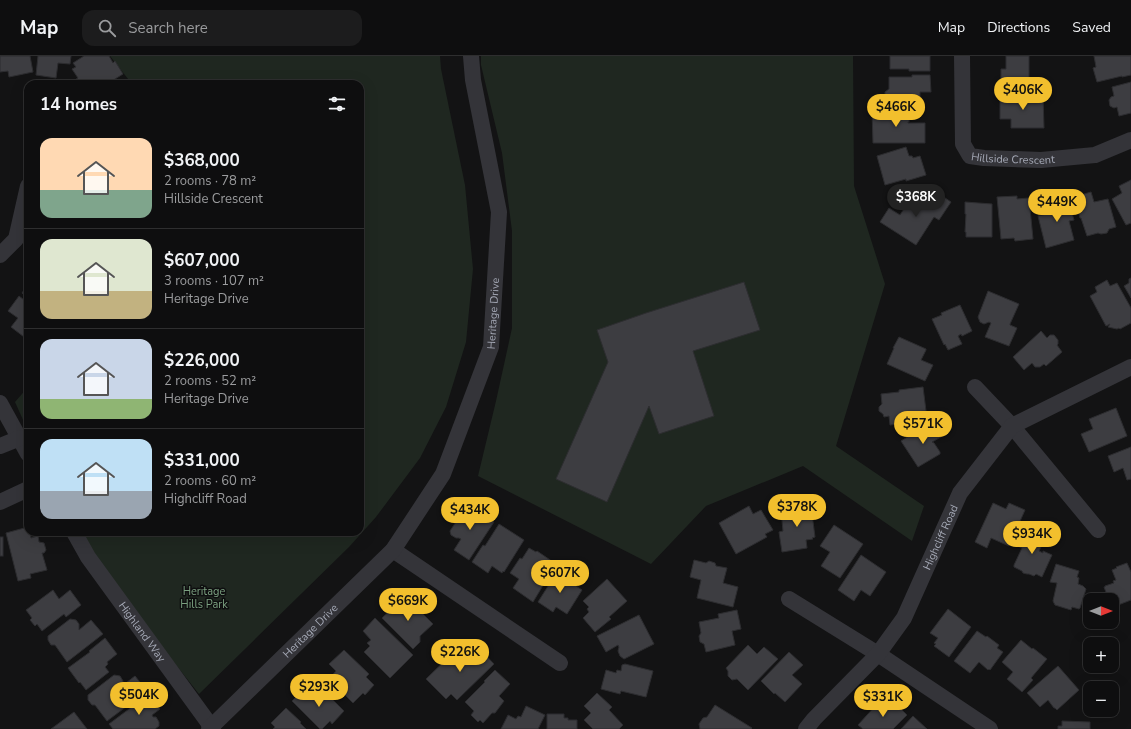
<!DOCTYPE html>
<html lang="en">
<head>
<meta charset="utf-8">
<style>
  body { margin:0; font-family:"Nunito Sans",sans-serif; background:#1c1c1d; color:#f1f3f6; height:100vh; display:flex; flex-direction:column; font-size:15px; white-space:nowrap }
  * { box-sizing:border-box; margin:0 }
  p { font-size:13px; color:#9b9c9e }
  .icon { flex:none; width:22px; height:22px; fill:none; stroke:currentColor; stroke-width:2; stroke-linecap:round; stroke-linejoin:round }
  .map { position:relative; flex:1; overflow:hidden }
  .panel { position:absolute; left:24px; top:24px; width:340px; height:456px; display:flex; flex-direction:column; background:#0e0e0f; border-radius:12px; box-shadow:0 4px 16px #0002,0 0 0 1px #2e2e2f }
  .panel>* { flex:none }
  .needle { width:26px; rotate:90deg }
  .tools { position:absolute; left:1083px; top:537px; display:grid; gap:8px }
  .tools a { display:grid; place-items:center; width:36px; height:36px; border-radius:8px; background:#0e0e0f; box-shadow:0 4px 16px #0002,0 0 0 1px #2e2e2f; font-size:20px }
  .price { position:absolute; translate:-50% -34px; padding:0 9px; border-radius:14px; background:#f2bf2d; color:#111; font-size:13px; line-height:26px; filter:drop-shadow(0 1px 2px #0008) }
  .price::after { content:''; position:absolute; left:50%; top:24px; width:12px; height:9px; margin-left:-6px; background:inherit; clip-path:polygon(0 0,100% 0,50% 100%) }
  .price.active { background:#222; color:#fff }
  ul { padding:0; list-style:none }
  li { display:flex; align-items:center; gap:12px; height:100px; padding:0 16px }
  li+li { border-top:1px solid #2e2e2f }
  li span { display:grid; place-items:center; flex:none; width:112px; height:80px; border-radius:12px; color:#555 }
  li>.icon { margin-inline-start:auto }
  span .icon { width:48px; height:48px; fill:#fffc; stroke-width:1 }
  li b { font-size:17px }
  h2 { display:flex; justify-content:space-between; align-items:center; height:48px; padding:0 16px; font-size:17px }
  header { display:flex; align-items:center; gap:24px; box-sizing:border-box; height:56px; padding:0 20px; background:#0e0e0f; border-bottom:1px solid #2e2e2f }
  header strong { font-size:19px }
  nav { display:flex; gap:22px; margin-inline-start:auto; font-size:14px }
  .search { width:280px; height:36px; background:#1c1c1d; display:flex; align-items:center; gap:10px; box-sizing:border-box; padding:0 14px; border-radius:12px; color:#9b9c9e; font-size:15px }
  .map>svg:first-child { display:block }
  .green { fill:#1f2720 }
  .building { fill:#3d3d41; stroke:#2d2d30 }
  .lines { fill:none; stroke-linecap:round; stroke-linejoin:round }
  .minor { stroke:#343439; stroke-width:16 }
  .labels { text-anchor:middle; stroke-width:3; stroke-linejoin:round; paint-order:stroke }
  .street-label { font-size:11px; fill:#a4a8b5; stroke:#0e0e0f }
  .park-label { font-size:11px; fill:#7ba080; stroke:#0e0e0f }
</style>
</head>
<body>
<header>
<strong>Map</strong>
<div class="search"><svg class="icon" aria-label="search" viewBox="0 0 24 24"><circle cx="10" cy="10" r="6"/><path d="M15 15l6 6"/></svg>Search here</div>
<nav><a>Map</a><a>Directions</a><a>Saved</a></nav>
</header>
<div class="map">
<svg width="1131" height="673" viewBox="0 0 1131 673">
  <rect width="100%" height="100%" fill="#131314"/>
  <g class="green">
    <polygon points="110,0 440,0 441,13 465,129 473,213 466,286 446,351 420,402 376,461 349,491 199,638 104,518 79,476 360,476 360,28 132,28"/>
    <polygon points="481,0 853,0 854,130 885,228 836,390 924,450 912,485 803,410 706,450 651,508 478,420 496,345 512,272 512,175 502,97 481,9"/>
    <polygon points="28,331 28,375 15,346"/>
  </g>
  <g class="building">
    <polygon points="0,0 30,0 33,16 9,21 8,15 0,16"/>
    <polygon points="38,0 71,0 70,8 58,7 56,22 36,19"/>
    <polygon points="84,0 109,0 113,7 115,5 123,18 107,28 71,28 70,27 78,22 72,13 76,11 73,7"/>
    <polygon points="890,0 930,0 930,15 909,15 909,13 890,13"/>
    <polygon points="1006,0 1029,0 1029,30 1001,30 1001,13 1006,13"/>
    <polygon points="1094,0 1131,0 1131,19 1122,21 1122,20 1097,26 1093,12 1096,11"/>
    <polygon points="912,19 930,19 931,36 920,36 920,50 890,50 891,44 888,44 885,41 885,36 889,33 889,21 912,21"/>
    <polygon points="132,24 134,28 123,28"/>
    <polygon points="1131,26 1131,57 1119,60 1117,51 1114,52 1110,50 1109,44 1111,41 1114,40 1112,31"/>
    <polygon points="1022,39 1022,41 1043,40 1044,72 1011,72 1011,63 1000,63 1000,40"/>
    <polygon points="872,55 909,55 909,66 908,66 908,67 925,67 925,87 873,87"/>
    <polygon points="906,91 909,100 912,100 913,102 920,100 926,119 906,125 906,123 885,129 877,100"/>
    <polygon points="1131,124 1131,167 1126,169 1112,143 1122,137 1119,130"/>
    <polygon points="935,135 951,146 939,164 934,161 916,189 880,166 889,152 900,159 909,145 918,150 919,149 923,147 926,149"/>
    <polygon points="1091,136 1094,146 1108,143 1116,171 1109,173 1107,177 1101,178 1098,177 1087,180 1081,162 1080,162 1074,141"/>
    <polygon points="1017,140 1017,143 1029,142 1033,183 1015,185 1014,182 1001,183 997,141"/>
    <polygon points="1067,140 1074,164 1069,165 1074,184 1046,192 1038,160 1047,158 1044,147"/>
    <polygon points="965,146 992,148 992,181 966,181 966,176 965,176 966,158 965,158"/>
    <polygon points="1131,222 1131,242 1124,230 1129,227 1129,223"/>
    <polygon points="1107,224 1110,230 1117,227 1131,252 1131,267 1120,273 1119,272 1117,273 1108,271 1110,268 1106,270 1090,240 1097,236 1095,231"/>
    <polygon points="744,226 760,274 693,295 714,360 659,378 649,350 607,446 556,423 608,306 597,274 646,257"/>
    <polygon points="28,228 28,242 22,237"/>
    <polygon points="988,235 1019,248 1010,268 1010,269 1017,272 1009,290 985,281 991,267 989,266 984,268 980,266 978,261"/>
    <polygon points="19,240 28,247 28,284 11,271 18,262 8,255"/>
    <polygon points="960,249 972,275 962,280 961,278 958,280 962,288 948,294 945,288 944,289 932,263 942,259 941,257"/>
    <polygon points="1041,275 1047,282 1050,279 1054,279 1058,284 1058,288 1057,289 1062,296 1046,310 1044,308 1040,311 1035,311 1032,307 1024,314 1013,301"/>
    <polygon points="899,281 926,293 926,294 921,304 933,309 925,325 887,308 894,292 893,292"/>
    <polygon points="923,331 926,355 914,356 915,366 890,369 889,360 884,361 883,358 879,355 879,351 882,348 881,338 899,336 899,334"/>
    <polygon points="1116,352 1127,380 1089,396 1081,378 1093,373 1089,363"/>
    <polygon points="932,366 941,381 932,386 934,387 940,396 940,398 918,411 901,385"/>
    <polygon points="1131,391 1131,423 1127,424 1123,412 1114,416 1108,400"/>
    <polygon points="993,447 1006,453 1009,447 1025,454 1009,490 991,482 987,492 975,486"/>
    <polygon points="467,449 494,466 469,504 454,494 461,483 459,482 456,482 451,479 450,475"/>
    <polygon points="749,450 753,458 761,454 773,474 765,478 767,481 736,498 719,467"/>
    <polygon points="811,450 815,481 812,482 813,483 806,484 807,492 782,496 779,476 783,475 781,454"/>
    <polygon points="499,468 524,484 504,516 503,515 502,517 492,510 488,517 472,506 483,489 485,490"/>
    <polygon points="834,469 863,488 840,522 821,510 830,496 820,490"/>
    <polygon points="28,471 28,476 30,476 31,482 38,480 39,486 44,487 46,494 44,497 42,497 47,514 30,518 31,522 18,525 6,477"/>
    <polygon points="1023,473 1045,483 1039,495 1043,497 1043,495 1052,499 1042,521 1036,518 1034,520 1029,518 1027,518 1023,517 1022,515 1014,511 1014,509 1022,492 1015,489"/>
    <rect x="0" y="481" width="3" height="19"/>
    <polygon points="529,492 536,496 537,495 556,508 533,546 513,532 519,523 510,517 520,502 522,503"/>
    <polygon points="861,499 886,516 870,540 861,534 854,545 838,534"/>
    <polygon points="694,504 706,507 709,505 715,507 716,510 727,512 723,527 738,531 733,551 697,542 701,524 690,521"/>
    <polygon points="1127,507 1131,516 1131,544 1113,551 1112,544 1109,544 1104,531 1105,531 1105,530 1114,527 1113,525 1116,524 1112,514 1117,512 1116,511"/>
    <polygon points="1056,508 1079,515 1077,521 1079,522 1078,528 1083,530 1086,533 1080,552 1079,553 1072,551 1071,554 1055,549 1053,545 1057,527 1050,526"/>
    <polygon points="557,516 577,528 576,530 582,534 567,558 556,551 553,556 538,546"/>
    <polygon points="607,523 627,545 609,561 611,563 595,576 583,562 589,556 587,553 589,551 583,545"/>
    <polygon points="53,534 59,543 70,534 81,549 66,561 64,558 42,575 37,568 35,570 30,564 32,562 26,554"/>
    <polygon points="405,540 433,568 420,580 420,586 413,593 382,562"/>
    <polygon points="948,553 971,571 949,601 934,590 936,588 934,587 938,582 930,577"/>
    <polygon points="737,554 741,573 732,575 735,589 706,596 704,588 700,586 699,580 701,577 699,566 719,562 718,558"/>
    <polygon points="639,559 654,588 624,603 620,600 618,595 619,591 618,589 606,596 597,580"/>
    <polygon points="375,562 413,599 390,622 364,596 370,590 367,587 371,584 363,575"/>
    <polygon points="70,563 76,564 79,568 79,574 91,564 103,578 67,606 55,589 51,589 48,584 48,580"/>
    <polygon points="977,575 986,581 987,580 999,589 997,592 1003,596 990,614 989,613 988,614 979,606 970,617 954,605"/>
    <polygon points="105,582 117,598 107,606 108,608 105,611 109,616 86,634 80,626 79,627 68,612 90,596 89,595"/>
    <polygon points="1021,584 1032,593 1033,592 1047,603 1031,622 1033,624 1022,636 1007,623 1013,616 1002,606"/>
    <polygon points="476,589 494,608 457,644 451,638 446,643 426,623 458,592 465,600"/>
    <polygon points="748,589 757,598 764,591 778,603 748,634 737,623 732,624 728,620 728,615 726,612"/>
    <polygon points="344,594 369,618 366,621 374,629 365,639 363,637 353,647 329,623 336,615 329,608"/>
    <polygon points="789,596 803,609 792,619 802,628 785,646 775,637 774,638 761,625"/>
    <polygon points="625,608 653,615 646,641 621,635 620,638 601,633 606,614 616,617 617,614 621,615 622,609"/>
    <polygon points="1058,610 1079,634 1057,654 1055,652 1054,652 1048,644 1040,651 1027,637"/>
    <polygon points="495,614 510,628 499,640 504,645 495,657 492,657 483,667 480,664 478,666 471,659 474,655 465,646 485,626 484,625"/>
    <polygon points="114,619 120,620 123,625 122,630 135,620 147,635 107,665 95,649 92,649 88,644 88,639"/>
    <polygon points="304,633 313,642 322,633 344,655 332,668 330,665 322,673 320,673 292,645"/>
    <polygon points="597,637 612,651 609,654 623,669 619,673 593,673 584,664 591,657 584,650"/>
    <polygon points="149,638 160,653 152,659 153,661 156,661 159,666 159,670 155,673 113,673 109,668"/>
    <polygon points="894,646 907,659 893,673 863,673 858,669 877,648 886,655"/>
    <polygon points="715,649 752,672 751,673 700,673 699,668 703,662 707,661"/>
    <polygon points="526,650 545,659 538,673 501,673 508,659 516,663 518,660 521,661"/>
    <polygon points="286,652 301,666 300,667 306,673 273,673 275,671 271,667"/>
    <polygon points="74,656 87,673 51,673"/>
    <polygon points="547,658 564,658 564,662 568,662 568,664 577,664 577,673 547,673"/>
    <polygon points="913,660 927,673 901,673"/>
    <polygon points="1062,665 1090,666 1090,673 1058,673 1058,670 1062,670"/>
  </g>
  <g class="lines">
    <g class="minor">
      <path id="s1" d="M 962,0 L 963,88 L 970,100 L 984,102 L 1041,104 L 1095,99 L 1131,84"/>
      <polyline points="0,199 16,183 28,130"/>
      <polyline points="975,331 1012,370 1098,474"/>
      <polyline points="0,347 28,398"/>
      <polyline points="0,390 20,382"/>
      <polyline points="0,446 28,433"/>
      <path id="s2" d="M 74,476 L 88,501 L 213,673"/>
      <polyline points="393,494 560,607"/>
      <polyline points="789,543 878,598 990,673"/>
      <path id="s3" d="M 209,673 L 393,494 L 443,418 L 491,291 L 499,156 L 473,24 L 471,0"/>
      <path id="s4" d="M 806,673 L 814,663 L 878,598 L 904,562 L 960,437 L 1012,370 L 1131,311"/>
    </g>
  </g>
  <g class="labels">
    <g class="street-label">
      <text dy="4" stroke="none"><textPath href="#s1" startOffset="145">Hillside Crescent</textPath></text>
      <text dy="4" stroke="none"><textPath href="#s3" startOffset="517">Heritage Drive</textPath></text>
      <text dy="4" stroke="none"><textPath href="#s4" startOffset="237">Highcliff Road</textPath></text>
      <text dy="4" stroke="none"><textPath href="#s2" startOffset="121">Highland Way</textPath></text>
      <text dy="4" stroke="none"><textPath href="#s3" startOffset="141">Heritage Drive</textPath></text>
    </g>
    <g class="park-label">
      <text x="204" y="539">Heritage<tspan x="204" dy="13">Hills Park</tspan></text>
    </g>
  </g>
</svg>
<div class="tools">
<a><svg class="needle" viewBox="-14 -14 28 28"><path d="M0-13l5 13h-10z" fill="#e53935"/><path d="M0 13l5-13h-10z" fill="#9b9c9e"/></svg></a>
<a>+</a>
<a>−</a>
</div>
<b class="price" style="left:1023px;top:55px">$406K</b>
<b class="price" style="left:896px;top:72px">$466K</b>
<b class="price active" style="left:916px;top:162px">$368K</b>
<b class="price" style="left:1057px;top:167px">$449K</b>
<b class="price" style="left:923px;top:389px">$571K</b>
<b class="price" style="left:797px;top:472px">$378K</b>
<b class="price" style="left:470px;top:475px">$434K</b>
<b class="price" style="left:1032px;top:499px">$934K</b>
<b class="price" style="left:560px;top:538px">$607K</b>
<b class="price" style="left:408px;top:566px">$669K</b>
<b class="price" style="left:460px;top:617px">$226K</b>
<b class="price" style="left:319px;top:652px">$293K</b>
<b class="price" style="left:139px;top:660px">$504K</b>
<b class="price" style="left:883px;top:662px">$331K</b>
<section class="panel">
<h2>14 homes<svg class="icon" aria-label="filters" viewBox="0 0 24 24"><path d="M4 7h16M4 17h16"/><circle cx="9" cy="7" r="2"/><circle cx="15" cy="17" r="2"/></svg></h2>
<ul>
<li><span style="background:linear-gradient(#ffd9b3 65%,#7fa58c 0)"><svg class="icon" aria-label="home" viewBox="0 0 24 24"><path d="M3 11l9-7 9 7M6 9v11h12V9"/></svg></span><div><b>$368,000</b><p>2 rooms · 78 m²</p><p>Hillside Crescent</p></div></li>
<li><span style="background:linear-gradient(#dfe7d0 65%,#c2b280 0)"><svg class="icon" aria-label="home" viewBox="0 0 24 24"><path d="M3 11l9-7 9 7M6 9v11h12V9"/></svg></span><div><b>$607,000</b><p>3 rooms · 107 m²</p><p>Heritage Drive</p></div></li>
<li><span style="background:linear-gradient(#c9d6e8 75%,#8fb573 0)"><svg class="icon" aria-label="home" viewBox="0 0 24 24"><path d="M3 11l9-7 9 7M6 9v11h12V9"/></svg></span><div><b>$226,000</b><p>2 rooms · 52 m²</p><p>Heritage Drive</p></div></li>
<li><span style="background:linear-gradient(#bfe0f5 65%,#9aa5b1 0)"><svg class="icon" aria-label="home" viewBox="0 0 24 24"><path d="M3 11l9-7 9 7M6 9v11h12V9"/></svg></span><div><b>$331,000</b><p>2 rooms · 60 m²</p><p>Highcliff Road</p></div></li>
</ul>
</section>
</div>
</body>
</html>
